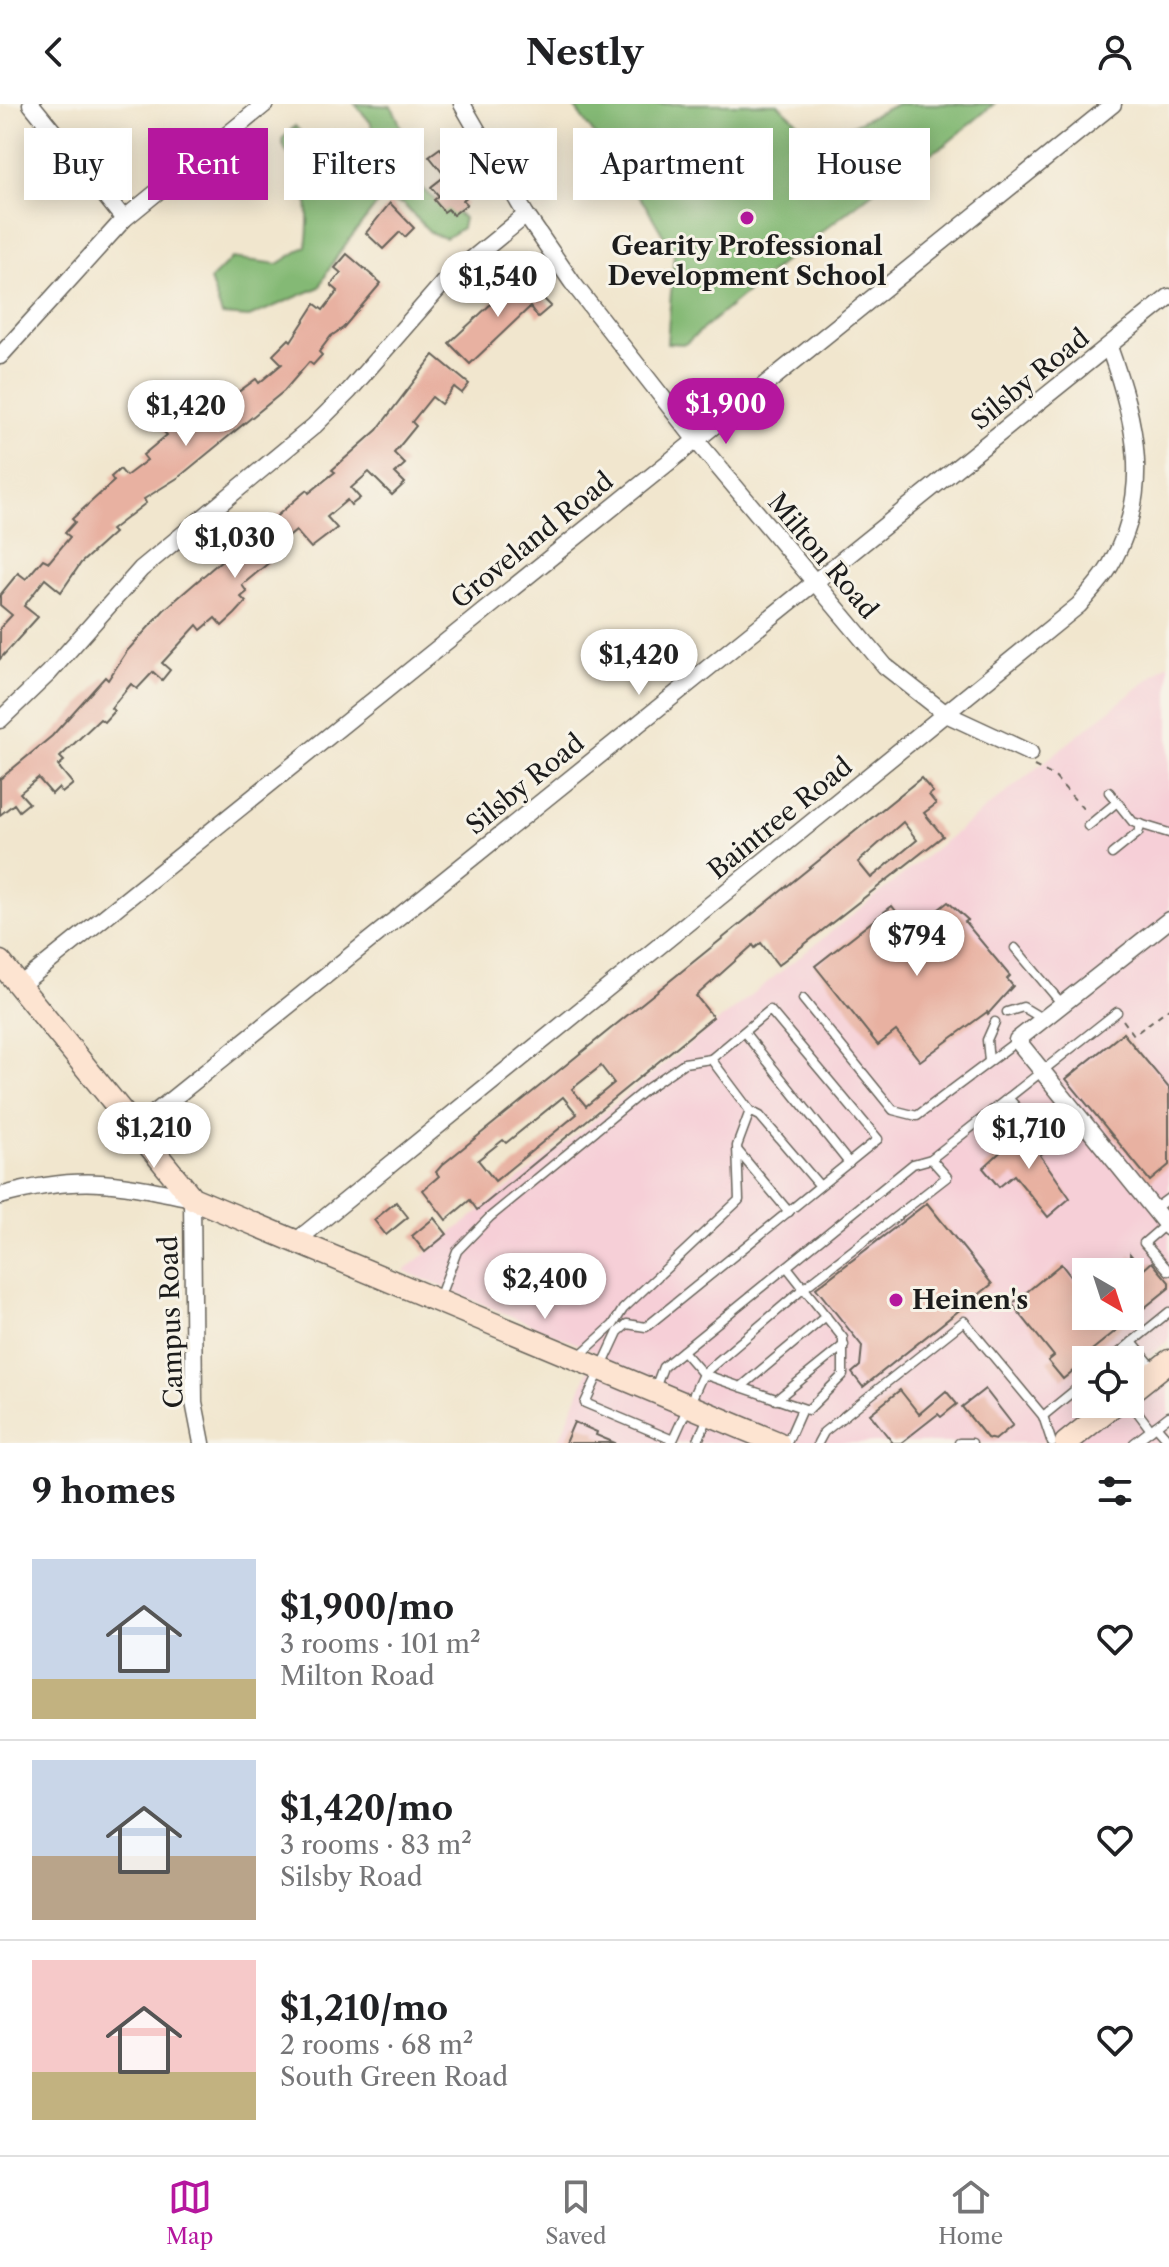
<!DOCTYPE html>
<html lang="en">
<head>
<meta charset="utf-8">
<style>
  body { margin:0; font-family:"Libre Caslon Text",serif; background:#f6f6f6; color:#202124; height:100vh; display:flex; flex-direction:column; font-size:30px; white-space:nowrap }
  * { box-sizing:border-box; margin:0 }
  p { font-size:26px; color:#757577 }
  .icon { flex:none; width:44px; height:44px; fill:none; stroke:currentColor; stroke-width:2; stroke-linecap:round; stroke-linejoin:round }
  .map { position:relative; height:1339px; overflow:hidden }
  .details { display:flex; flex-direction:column; background:#fff; flex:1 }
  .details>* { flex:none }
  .hud { position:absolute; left:24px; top:24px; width:1122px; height:72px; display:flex; gap:16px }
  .needle { width:52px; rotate:141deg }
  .fabs { position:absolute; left:1072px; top:1154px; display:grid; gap:16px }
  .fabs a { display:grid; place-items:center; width:72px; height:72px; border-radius:0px; background:#fff; box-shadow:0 4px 20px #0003; font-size:40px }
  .price { position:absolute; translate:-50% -68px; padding:0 18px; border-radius:28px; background:#fff; color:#222; font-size:26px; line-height:52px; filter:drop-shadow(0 2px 4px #0008) }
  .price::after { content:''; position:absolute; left:50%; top:48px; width:24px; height:18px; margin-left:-12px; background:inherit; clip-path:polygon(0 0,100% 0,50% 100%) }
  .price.on { background:#b5179e; color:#fff }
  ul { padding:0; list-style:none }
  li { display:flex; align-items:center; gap:24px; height:200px; padding:0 32px }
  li+li { border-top:2px solid #e0e0e0 }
  li span { display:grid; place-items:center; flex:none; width:224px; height:160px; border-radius:0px; color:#555 }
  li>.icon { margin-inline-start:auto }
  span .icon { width:96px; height:96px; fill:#fffc; stroke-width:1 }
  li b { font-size:34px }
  h2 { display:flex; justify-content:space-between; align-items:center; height:96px; padding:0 32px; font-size:34px }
  .pill { padding:0 28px; border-radius:0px; background:#fff; box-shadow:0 4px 20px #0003; font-size:28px; line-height:72px }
  .pill.on { background:#b5179e; color:#fff }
  header { display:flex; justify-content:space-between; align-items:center; height:104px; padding:0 32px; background:#fff; font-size:36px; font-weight:700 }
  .dock { display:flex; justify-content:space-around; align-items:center; height:112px; border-top:2px solid #e0e0e0; background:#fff; font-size:22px; color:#757577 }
  .dock a { display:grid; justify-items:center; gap:4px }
  .dock .on { color:#b5179e }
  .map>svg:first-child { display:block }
  .built { fill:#f6cfd7; fill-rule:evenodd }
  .forest { fill:#84b975; stroke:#506a48; stroke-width:2 }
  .building { fill:#e8b1a1; fill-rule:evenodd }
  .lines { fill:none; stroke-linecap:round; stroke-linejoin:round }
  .lane-casing { stroke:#67635a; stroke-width:11 }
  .street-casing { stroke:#67635a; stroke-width:19 }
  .secondary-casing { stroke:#67635a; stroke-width:25 }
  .path { stroke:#67635a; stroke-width:2; stroke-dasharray:6 6; stroke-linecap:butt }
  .lane { stroke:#fff; stroke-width:8 }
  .street { stroke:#fff; stroke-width:16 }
  .secondary { stroke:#fde4d1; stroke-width:22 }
  .poi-dot { fill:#b5179e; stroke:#f7f3e8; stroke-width:3 }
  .labels { text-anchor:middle; stroke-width:6; stroke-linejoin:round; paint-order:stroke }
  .poi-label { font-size:26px; font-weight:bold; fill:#1c1c1c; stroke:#f7f3e8 }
  .street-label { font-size:26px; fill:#1c1c1c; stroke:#f7f3e8 }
</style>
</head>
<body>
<header><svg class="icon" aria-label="back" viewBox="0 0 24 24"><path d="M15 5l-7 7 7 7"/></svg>Nestly<svg class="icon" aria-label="person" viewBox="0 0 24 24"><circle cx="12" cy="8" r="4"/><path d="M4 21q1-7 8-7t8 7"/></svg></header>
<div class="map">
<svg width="1169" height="1339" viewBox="0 0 1169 1339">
  <rect width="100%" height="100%" fill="#f7f3e8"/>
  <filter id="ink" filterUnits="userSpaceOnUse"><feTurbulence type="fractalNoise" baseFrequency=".0125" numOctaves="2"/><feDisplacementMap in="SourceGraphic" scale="16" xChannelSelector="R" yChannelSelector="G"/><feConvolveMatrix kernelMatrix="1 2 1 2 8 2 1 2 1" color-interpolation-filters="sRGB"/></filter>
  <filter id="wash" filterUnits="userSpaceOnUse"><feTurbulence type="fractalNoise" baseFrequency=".006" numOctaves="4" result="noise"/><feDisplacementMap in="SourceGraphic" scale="32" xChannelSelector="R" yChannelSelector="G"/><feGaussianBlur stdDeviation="1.8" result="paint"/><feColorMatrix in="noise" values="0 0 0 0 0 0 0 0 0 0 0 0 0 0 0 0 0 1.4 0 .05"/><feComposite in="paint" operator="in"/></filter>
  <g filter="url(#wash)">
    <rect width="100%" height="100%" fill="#f1e6ce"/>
    <g class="built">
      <path d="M 1169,559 L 1169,1236 L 1130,1267 L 1130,1256 L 1086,1256 L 1086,1300 L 1090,1300 L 1042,1339 L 558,1339 L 596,1248 L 404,1167 ZM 1086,1168 L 1130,1168 L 1130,1212 L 1086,1212 Z"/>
      <polygon points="1169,1257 1169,1339 1068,1339 1116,1300 1130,1300"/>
    </g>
    <g class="forest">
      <path d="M 355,0 L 391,2 C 408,27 403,59 422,84 C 431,95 451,105 464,114 L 462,124 L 446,134 L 432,130 L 403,100 L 380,96 C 359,125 334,150 320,183 L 249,213 L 222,211 L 210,176 L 232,154 L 278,160 L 306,142 C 310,119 309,84 296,62 C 290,51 284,49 282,35 L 295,22 L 306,34 L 318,66 L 339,83 L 358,81 L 379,58 L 371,19 Z"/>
      <polygon points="572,0 778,0 819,37 897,0 994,0 945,41 902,65 789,153 685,240 667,239 674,150 646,102"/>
    </g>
    <g id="blocks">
      <g class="building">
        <polygon points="440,44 473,84 466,90 468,92 463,96 467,100 453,111 448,105 444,108 434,96 439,92 431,83 445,72 429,52"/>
        <polygon points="390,99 414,124 405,133 400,128 383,145 366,129"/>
        <polygon points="347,150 381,179 343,224 331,232 319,248 322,251 313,261 309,258 284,287 179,373 144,395 146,399 111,426 114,429 81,459 61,488 45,475 24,502 38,513 0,555 0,524 12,511 0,501 0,491 18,469 26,475 43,455 49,458 70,433 65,429 75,418 72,415 114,377 111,373 120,365 126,372 147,356 143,351 167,331 162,326 174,316 180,323 200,307 196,301 205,293 208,297 223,285 230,294 256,275 259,279 282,260 273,251 289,235 291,237 315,200 323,206 338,187 331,181 341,169 335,164"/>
        <polygon points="521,172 551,202 538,213 530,203 470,260 449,239"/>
        <polygon points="434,251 469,280 462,289 454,283 441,300 432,293 412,318 416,322 394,349 405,360 395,369 405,379 392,391 369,368 351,384 360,394 351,401 347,396 327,413 337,424 311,444 296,427 279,441 283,447 242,481 247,488 241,493 246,498 235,510 222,522 215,514 201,526 197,521 162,559 170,566 162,576 153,568 137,585 131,580 111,604 114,607 104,618 100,615 60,653 64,657 58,662 73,680 62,689 58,684 52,690 38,674 20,689 29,699 19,707 14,700 0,711 0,675 52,632 105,573 108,576 127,547 164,506 238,442 240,444 302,390 307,386 309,389 335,368 332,366 377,326"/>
        <path d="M 921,674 L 933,688 L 929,691 L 936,700 L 924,709 L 943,732 L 778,861 L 761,839 L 755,844 L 753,841 L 696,892 L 713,913 L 487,1098 L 477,1106 L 470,1096 L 446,1116 L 423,1086 L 439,1072 L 436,1068 L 442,1061 ZM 903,718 L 917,736 L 871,774 L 858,758 ZM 601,962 L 614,979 L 586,1002 L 572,985 ZM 563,993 L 577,1010 L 495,1077 L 478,1056 L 503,1036 L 506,1039 Z"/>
        <polygon points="948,798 968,816 965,818 1010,872 1007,875 1013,882 988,910 987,908 920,957 896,927 878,941 815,862 892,802 911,827"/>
        <polygon points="1123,929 1169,984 1169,1061 1150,1077 1066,975"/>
        <polygon points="1035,1023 1051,1042 1040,1051 1070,1094 1048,1113 1014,1071 999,1083 983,1064 1021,1029 1024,1032"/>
        <polygon points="396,1098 408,1113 386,1131 374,1116"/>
        <polygon points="927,1099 992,1180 863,1283 852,1269 860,1262 862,1242 816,1184"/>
        <polygon points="434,1114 447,1130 425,1148 412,1132"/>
        <polygon points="1130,1150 1143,1166 1152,1158 1169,1178 1169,1184 1077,1258 1080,1261 1063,1275 1048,1257 1054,1252 1012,1200 1061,1160 1086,1192 1086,1212 1130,1212 1130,1168 1119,1168 1130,1159"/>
        <polygon points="985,1285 1013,1321 995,1336 987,1334 962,1303"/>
        <polygon points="900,1286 919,1310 946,1287 957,1300 941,1313 938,1310 901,1339 893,1339 870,1310"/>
        <polygon points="574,1318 597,1328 596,1331 615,1339 565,1339"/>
      </g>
    </g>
  </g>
  <g filter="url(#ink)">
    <use href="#blocks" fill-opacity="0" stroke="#67635a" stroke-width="2"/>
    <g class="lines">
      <defs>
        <g id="lane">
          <polyline points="1109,688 1133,718 1169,729"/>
          <polyline points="1088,722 1117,698"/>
          <polyline points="1112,750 1138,729 1141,720"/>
          <polyline points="1015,844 1062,900"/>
          <polyline points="803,895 893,1006 917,1012 1017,937"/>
          <polyline points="1007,908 1023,903 1043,915"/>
          <polyline points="744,928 849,1059"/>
          <polyline points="989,957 987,936 995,918"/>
          <polyline points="1008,994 1023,1010 1030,1011"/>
          <polyline points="1042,1012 1078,1012"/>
          <polyline points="738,1047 789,1108"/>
          <polyline points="820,1082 760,1012 750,1007 711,955 770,906 878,1035 646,1223 627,1220 618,1228 585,1299 673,1336 703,1270 804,1184 947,1073 931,1055"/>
          <polyline points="1154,1105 1169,1094"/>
          <polyline points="1166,1120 1144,1139 1169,1167"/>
          <polyline points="438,1197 457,1147 490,1113 645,986 684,959 711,955"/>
          <polyline points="1132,1238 1169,1208"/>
          <polyline points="683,1247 703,1270 808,1306 843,1271 843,1234 787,1163"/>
          <polyline points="579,1252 613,1221 623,1205 739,1096 737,1042 750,1007"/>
          <polyline points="1111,1256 1132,1238 1155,1266"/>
          <polyline points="741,1283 826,1212"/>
          <polyline points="654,1287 663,1263 913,1060 931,1055 1117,908"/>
          <polyline points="776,1296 844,1241"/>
          <polyline points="1130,1298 1151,1326"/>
          <polyline points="1043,1312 1086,1277"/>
          <polyline points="1156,1322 1169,1337"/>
          <polyline points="697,1339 709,1311"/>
          <polyline points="787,1339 802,1305"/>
          <polyline points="818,1339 824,1328 964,1217 1043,1312 1052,1339"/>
          <polyline points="959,1339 972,1339"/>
          <polyline points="1134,1339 1169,1312"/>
        </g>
        <g id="street">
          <polyline points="31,0 124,115"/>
          <polyline points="462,0 526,111 572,178 695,335 885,562 946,610 1030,649"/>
          <polyline points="0,252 124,115 265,0"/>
          <polyline points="0,616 49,569 141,465 314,322 349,287 444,178 526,111"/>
          <polyline points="1169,816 1017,936 1169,1124"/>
          <polyline points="19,882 1113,0"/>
          <polyline points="135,1025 1169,193"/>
          <path d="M 0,1092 C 79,1070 114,1078 192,1094 L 194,1298 L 202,1339"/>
          <path d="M 295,1138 L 1079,501 C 1089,489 1102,476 1110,462 C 1153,388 1136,318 1109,243"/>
        </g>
        <g id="secondary">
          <polyline points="0,858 192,1094 778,1339"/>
          <polyline points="1130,1288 1169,1257"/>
          <polyline points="1066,1339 1115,1300"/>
        </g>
      </defs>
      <use href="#lane" class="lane-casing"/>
      <use href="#street" class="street-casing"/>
      <use href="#secondary" class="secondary-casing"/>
      <g class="path">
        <polyline points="1034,662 1054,672 1085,707"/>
        <polyline points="1123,916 1134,931 1169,904"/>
      </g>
      <use href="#lane" class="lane"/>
      <use href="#street" class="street"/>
      <use href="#secondary" class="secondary"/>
    </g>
  </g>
  <g class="poi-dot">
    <circle cx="747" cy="114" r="8"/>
    <circle cx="896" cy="1196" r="8"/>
  </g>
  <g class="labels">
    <g class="poi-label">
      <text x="747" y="151">Gearity Professional<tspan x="747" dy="30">Development School</tspan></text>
      <text x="912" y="1205" text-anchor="start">Heinen's</text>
    </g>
    <g class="street-label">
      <text transform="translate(1030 275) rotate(-39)" y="9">Silsby Road</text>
      <text transform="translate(532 436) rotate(-39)" y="9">Groveland Road</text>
      <text transform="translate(823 452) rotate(50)" y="9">Milton Road</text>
      <text transform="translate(525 680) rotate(-39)" y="9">Silsby Road</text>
      <text transform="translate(780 714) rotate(-39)" y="9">Baintree Road</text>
      <text transform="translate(171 1218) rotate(-92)" y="9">Campus Road</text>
    </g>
  </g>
</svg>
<div class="fabs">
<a><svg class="needle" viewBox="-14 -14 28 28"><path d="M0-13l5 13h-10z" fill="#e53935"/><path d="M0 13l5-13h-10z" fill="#757577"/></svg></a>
<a><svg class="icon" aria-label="locate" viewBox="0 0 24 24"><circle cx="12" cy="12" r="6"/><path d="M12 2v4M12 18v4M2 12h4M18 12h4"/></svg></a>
</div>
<b class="price" style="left:498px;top:215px">$1,540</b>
<b class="price on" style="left:726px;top:342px">$1,900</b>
<b class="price" style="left:186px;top:344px">$1,420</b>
<b class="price" style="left:235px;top:476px">$1,030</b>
<b class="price" style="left:639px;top:593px">$1,420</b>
<b class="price" style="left:917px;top:874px">$794</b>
<b class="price" style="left:154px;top:1066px">$1,210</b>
<b class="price" style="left:1029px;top:1067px">$1,710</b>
<b class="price" style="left:545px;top:1217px">$2,400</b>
<div class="hud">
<a class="pill">Buy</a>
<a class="pill on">Rent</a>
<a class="pill">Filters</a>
<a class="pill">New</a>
<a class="pill">Apartment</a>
<a class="pill">House</a>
</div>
</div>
<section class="details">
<h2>9 homes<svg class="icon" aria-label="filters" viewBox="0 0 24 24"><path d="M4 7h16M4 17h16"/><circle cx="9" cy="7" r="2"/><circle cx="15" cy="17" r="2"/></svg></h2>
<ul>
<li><span style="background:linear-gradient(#c9d6e8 75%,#c2b280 0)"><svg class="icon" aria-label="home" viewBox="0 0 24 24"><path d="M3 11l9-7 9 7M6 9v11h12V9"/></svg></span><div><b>$1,900/mo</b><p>3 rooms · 101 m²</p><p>Milton Road</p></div><svg class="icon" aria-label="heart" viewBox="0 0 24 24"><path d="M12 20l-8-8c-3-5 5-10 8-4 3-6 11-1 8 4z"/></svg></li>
<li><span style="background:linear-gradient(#c9d6e8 60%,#b9a48a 0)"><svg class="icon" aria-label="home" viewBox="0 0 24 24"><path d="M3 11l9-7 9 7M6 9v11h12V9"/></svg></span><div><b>$1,420/mo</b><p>3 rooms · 83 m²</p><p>Silsby Road</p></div><svg class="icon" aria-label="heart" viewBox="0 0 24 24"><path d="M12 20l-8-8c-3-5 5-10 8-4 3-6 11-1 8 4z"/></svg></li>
<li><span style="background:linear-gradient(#f6c9c9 70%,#c2b280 0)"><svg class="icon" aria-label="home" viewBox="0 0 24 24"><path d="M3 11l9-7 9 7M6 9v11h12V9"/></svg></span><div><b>$1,210/mo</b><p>2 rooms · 68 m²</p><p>South Green Road</p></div><svg class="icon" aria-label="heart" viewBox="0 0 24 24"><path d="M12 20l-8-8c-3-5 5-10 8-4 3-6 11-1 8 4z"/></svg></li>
</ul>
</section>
<nav class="dock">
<a class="on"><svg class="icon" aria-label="map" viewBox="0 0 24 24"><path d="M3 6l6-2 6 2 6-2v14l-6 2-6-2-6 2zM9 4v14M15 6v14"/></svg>Map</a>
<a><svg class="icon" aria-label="saved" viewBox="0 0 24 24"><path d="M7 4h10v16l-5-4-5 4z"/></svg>Saved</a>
<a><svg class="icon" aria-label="home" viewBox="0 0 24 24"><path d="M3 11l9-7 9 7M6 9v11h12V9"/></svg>Home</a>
</nav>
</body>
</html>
